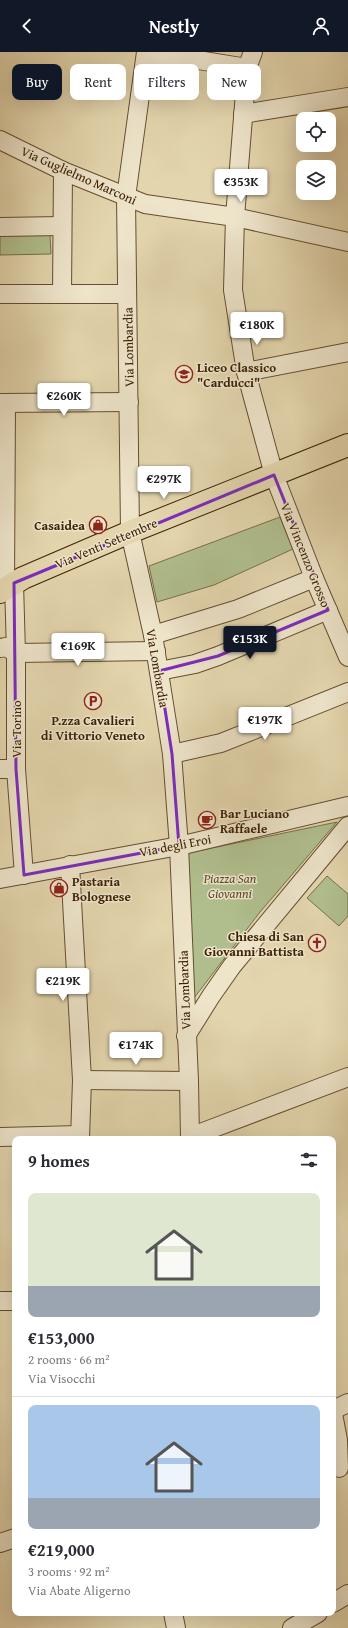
<!DOCTYPE html>
<html lang="en">
<head>
<meta charset="utf-8">
<style>
  body { margin:0; font-family:"Gentium Book Plus",serif; background:#f2f2f3; color:#2b2b33; height:100vh; display:flex; flex-direction:column; font-size:15px; white-space:nowrap }
  * { box-sizing:border-box; margin:0 }
  p { font-size:13px; color:#7c7c81 }
  .icon { flex:none; width:22px; height:22px; fill:none; stroke:currentColor; stroke-width:2; stroke-linecap:round; stroke-linejoin:round }
  .map { position:relative; flex:1; overflow:hidden }
  .drawer { position:absolute; left:12px; top:1084px; width:324px; height:480px; display:flex; flex-direction:column; background:#fff; border-radius:8px; box-shadow:0 4px 16px #0002 }
  .drawer>* { flex:none }
  .guide { position:absolute; left:12px; top:12px; width:324px; height:36px; display:flex; gap:8px }
  .tools { position:absolute; left:296px; top:60px; display:grid; gap:8px }
  .tools a { display:grid; place-items:center; width:40px; height:40px; border-radius:8px; background:#fff; box-shadow:0 4px 16px #0002; font-size:20px }
  .price { position:absolute; translate:-50% -34px; padding:0 9px; border-radius:4px; background:#fff; color:#222; font-size:13px; line-height:26px; filter:drop-shadow(0 1px 2px #0008) }
  .price::after { content:''; position:absolute; left:50%; top:24px; width:12px; height:9px; margin-left:-6px; background:inherit; clip-path:polygon(0 0,100% 0,50% 100%) }
  .price.active { background:#111827; color:#fff }
  ul { padding:0; list-style:none }
  li { display:grid; align-content:center; gap:8px; height:212px; padding:0 16px }
  li+li { border-top:1px solid #e1e1e2 }
  li span { display:grid; place-items:center; height:124px; border-radius:8px; color:#555 }
  li>.icon { margin-inline-start:auto }
  span .icon { width:72px; height:72px; fill:#fffc; stroke-width:1 }
  li b { font-size:17px }
  h2 { display:flex; justify-content:space-between; align-items:center; height:48px; padding:0 16px; font-size:17px }
  .tag { padding:0 14px; border-radius:8px; background:#fff; box-shadow:0 4px 16px #0002; font-size:14px; line-height:36px }
  .tag.active { background:#111827; color:#fff }
  header { display:flex; justify-content:space-between; align-items:center; height:52px; padding:0 16px; background:#111827; color:#fff; font-size:18px; font-weight:600 }
  .map>svg:first-child { display:block }
  .green { fill:#b0be8d; stroke:#767049 }
  .lines { fill:none; stroke-linecap:round; stroke-linejoin:round }
  .minor-casing { stroke:#664e2f; stroke-width:20 }
  .major-casing { stroke:#3d2105; stroke-width:24 }
  .minor { stroke:#ede4ca; stroke-width:18 }
  .major { stroke:#e3d5ad; stroke-width:22 }
  .marked { fill:none; stroke:#7b2cbf; stroke-width:3; stroke-linejoin:round }
  .labels { text-anchor:middle; stroke-width:3; stroke-linejoin:round; paint-order:stroke }
  .street-label { font-size:13px; fill:#3d2105; stroke:#ede4ca }
  .poi-label { font-size:13px; font-weight:bold; fill:#3d2105; stroke:#ede4ca; text-anchor:start }
  .park-label { font-size:13px; font-style:italic; fill:#5a4827; stroke:#ede4ca }
</style>
</head>
<body>
<header><svg class="icon" aria-label="back" viewBox="0 0 24 24"><path d="M15 5l-7 7 7 7"/></svg>Nestly<svg class="icon" aria-label="person" viewBox="0 0 24 24"><circle cx="12" cy="8" r="4"/><path d="M4 21q1-7 8-7t8 7"/></svg></header>
<div class="map">
<svg width="348" height="1576" viewBox="0 0 348 1576">
  <rect width="100%" height="100%" fill="#e3d5ad"/>
  <filter id="stains"><feTurbulence type="fractalNoise" baseFrequency=".005" numOctaves="4"/><feColorMatrix values="0 0 0 0 .2 0 0 0 0 .09 0 0 0 0 .02 0 0 0 .5 -.17"/></filter>
  <radialGradient id="worn" r=".72"><stop offset=".6" stop-color="#630" stop-opacity="0"/><stop offset="1" stop-color="#630" stop-opacity=".3"/></radialGradient>
  <g class="green">
    <polygon points="0,183 50,183 51,202 0,203"/>
    <polygon points="280,465 293,497 214,533 157,550 149,514"/>
    <polygon points="337,770 260,860 194,946 188,801"/>
    <polygon points="327,824 348,842 348,864 339,874 307,846"/>
  </g>
  <g class="lines">
    <defs>
      <g id="minor">
        <polyline points="146,0 126,145 130,480 153,583 172,702 179,794 189,1029 190,1087"/>
        <polyline points="253,0 247,16 235,165 233,238 246,320 274,423 314,526 348,605"/>
        <polyline points="146,5 192,7 192,0"/>
        <polyline points="192,7 247,16"/>
        <polyline points="243,62 348,45"/>
        <polyline points="0,88 63,119 145,152 235,165 348,190"/>
        <polyline points="0,175 62,174"/>
        <polyline points="0,242 127,242"/>
        <polyline points="62,242 63,119"/>
        <polyline points="246,320 348,300"/>
        <polyline points="0,351 129,350"/>
        <polyline points="14,531 16,601 16,717 24,823"/>
        <polyline points="5,536 6,351"/>
        <polyline points="153,583 238,557 314,526"/>
        <polyline points="0,596 6,595 16,601 156,599"/>
        <polyline points="159,619 195,612 218,604 328,558"/>
        <polyline points="172,702 221,691 348,640"/>
        <polyline points="0,717 16,717"/>
        <polyline points="70,813 82,1028 80,1087"/>
        <polyline points="0,827 179,794 348,754"/>
        <polyline points="186,984 211,944 232,914 348,774"/>
        <polyline points="82,1028 189,1029"/>
        <polyline points="0,1085 80,1083"/>
        <polyline points="190,1085 348,1025"/>
        <polyline points="0,1249 15,1249"/>
        <polyline points="333,1358 348,1351"/>
        <polyline points="333,1362 338,1388 339,1416"/>
        <polyline points="0,1491 15,1486"/>
        <polyline points="333,1551 348,1542"/>
        <polyline points="173,1561 176,1576"/>
        <polyline points="292,1576 318,1561"/>
      </g>
      <polyline id="major" points="0,540 23,526 130,480 348,393"/>
    </defs>
    <use href="#minor" class="minor-casing"/>
    <use href="#major" class="major-casing"/>
    <use href="#minor" class="minor"/>
    <use href="#major" class="major"/>
  </g>
  <path class="marked" d="M 274,423 L 328,558 L 218,604 L 159,619 L 172,702 L 179,794 L 24,823 L 16,717 L 14,531 Z"/>
  <defs>
    <symbol id="school-ring" viewBox="-11 -11 22 22"><circle r="9.5" fill="#ede4ca" stroke="#8f2418" stroke-width="1.5"/><path d="M0-5L7-2L0 1L-7-2ZM-4 1L0 2.5L4 1V4Q0 6-4 4Z" fill="#8f2418"/></symbol>
    <symbol id="shop-ring" viewBox="-11 -11 22 22"><circle r="9.5" fill="#ede4ca" stroke="#8f2418" stroke-width="1.5"/><path d="M-5-2.5h2.3a2.7 3.5 0 0 1 5.4 0H5L5.5 6h-11ZM-1.5-2.5h3a1.5 2.3 0 0 0-3 0Z" fill="#8f2418"/></symbol>
    <symbol id="parking-ring" viewBox="-11 -11 22 22"><circle r="9.5" fill="#ede4ca" stroke="#8f2418" stroke-width="1.5"/><path d="M-3.5-5.5H1a3.5 3.5 0 0 1 0 7H-1V5.5H-3.5ZM-1-3.4V-.6H.8a1.4 1.4 0 0 0 0-2.8Z" fill="#8f2418"/></symbol>
    <symbol id="cafe-ring" viewBox="-11 -11 22 22"><circle r="9.5" fill="#ede4ca" stroke="#8f2418" stroke-width="1.5"/><path d="M-5.5-4.5H6V0H3Q3 3.5 0 3.5H-2.5Q-5.5 3.5-5.5 0ZM3-3.2v2h1.7v-2ZM-6 4.5H4V6H-6Z" fill="#8f2418"/></symbol>
    <symbol id="church-ring" viewBox="-11 -11 22 22"><circle r="9.5" fill="#ede4ca" stroke="#8f2418" stroke-width="1.5"/><path d="M-1.2-6h2.4v3.5h3.3v2.4h-3.3V6h-2.4V-.1h-3.3v-2.4h3.3Z" fill="#8f2418"/></symbol>
  </defs>
  <g fill-rule="evenodd">
    <use href="#school-ring" x="174" y="312" width="20" height="20"/>
    <use href="#shop-ring" x="88" y="463" width="20" height="20"/>
    <use href="#parking-ring" x="83" y="639" width="20" height="20"/>
    <use href="#cafe-ring" x="197" y="758" width="20" height="20"/>
    <use href="#shop-ring" x="49" y="826" width="20" height="20"/>
    <use href="#church-ring" x="307" y="881" width="20" height="20"/>
  </g>
  <g class="labels">
    <g class="street-label">
      <text transform="translate(79 123) rotate(24)" y="5">Via Guglielmo Marconi</text>
      <text transform="translate(128 295) rotate(-91)" y="5">Via Lombardia</text>
      <text transform="translate(106 491) rotate(-23)" y="5">Via Venti Settembre</text>
      <text transform="translate(306 503) rotate(68)" y="5">Via Vincenzo Grosso</text>
      <text transform="translate(158 616) rotate(80)" y="5">Via Lombardia</text>
      <text transform="translate(16 677) rotate(-90)" y="5">Via Torino</text>
      <text transform="translate(175 793) rotate(-11)" y="5">Via degli Eroi</text>
      <text transform="translate(184 938) rotate(-92)" y="5">Via Lombardia</text>
    </g>
    <g class="poi-label">
      <text x="197" y="320">Liceo Classico<tspan x="197" dy="15">"Carducci"</tspan></text>
      <text x="85" y="478" text-anchor="end">Casaidea</text>
      <text x="93" y="673" text-anchor="middle">P.zza Cavalieri<tspan x="93" dy="15">di Vittorio Veneto</tspan></text>
      <text x="220" y="766">Bar Luciano<tspan x="220" dy="15">Raffaele</tspan></text>
      <text x="72" y="834">Pastaria<tspan x="72" dy="15">Bolognese</tspan></text>
      <text x="304" y="889" text-anchor="end">Chiesa di San<tspan x="304" dy="15">Giovanni Battista</tspan></text>
    </g>
    <g class="park-label">
      <text x="230" y="831">Piazza San<tspan x="230" dy="15">Giovanni</tspan></text>
    </g>
  </g>
  <rect width="100%" height="100%" filter="url(#stains)"/>
  <rect width="100%" height="100%" fill="url(#worn)"/>
</svg>
<div class="tools">
<a><svg class="icon" aria-label="locate" viewBox="0 0 24 24"><circle cx="12" cy="12" r="6"/><path d="M12 2v4M12 18v4M2 12h4M18 12h4"/></svg></a>
<a><svg class="icon" aria-label="layers" viewBox="0 0 24 24"><path d="M12 4l9 5-9 5-9-5zM3 14l9 5 9-5"/></svg></a>
</div>
<b class="price" style="left:241px;top:151px">€353K</b>
<b class="price" style="left:257px;top:294px">€180K</b>
<b class="price" style="left:64px;top:365px">€260K</b>
<b class="price" style="left:164px;top:448px">€297K</b>
<b class="price active" style="left:250px;top:608px">€153K</b>
<b class="price" style="left:78px;top:615px">€169K</b>
<b class="price" style="left:265px;top:689px">€197K</b>
<b class="price" style="left:63px;top:950px">€219K</b>
<b class="price" style="left:136px;top:1014px">€174K</b>
<div class="guide">
<a class="tag active">Buy</a>
<a class="tag">Rent</a>
<a class="tag">Filters</a>
<a class="tag">New</a>
</div>
<section class="drawer">
<h2>9 homes<svg class="icon" aria-label="filters" viewBox="0 0 24 24"><path d="M4 7h16M4 17h16"/><circle cx="9" cy="7" r="2"/><circle cx="15" cy="17" r="2"/></svg></h2>
<ul>
<li><span style="background:linear-gradient(#dfe7d0 75%,#9aa5b1 0)"><svg class="icon" aria-label="home" viewBox="0 0 24 24"><path d="M3 11l9-7 9 7M6 9v11h12V9"/></svg></span><div><b>€153,000</b><p>2 rooms · 66 m²</p><p>Via Visocchi</p></div></li>
<li><span style="background:linear-gradient(#a9c7e8 75%,#9aa5b1 0)"><svg class="icon" aria-label="home" viewBox="0 0 24 24"><path d="M3 11l9-7 9 7M6 9v11h12V9"/></svg></span><div><b>€219,000</b><p>3 rooms · 92 m²</p><p>Via Abate Aligerno</p></div></li>
</ul>
</section>
</div>
</body>
</html>
